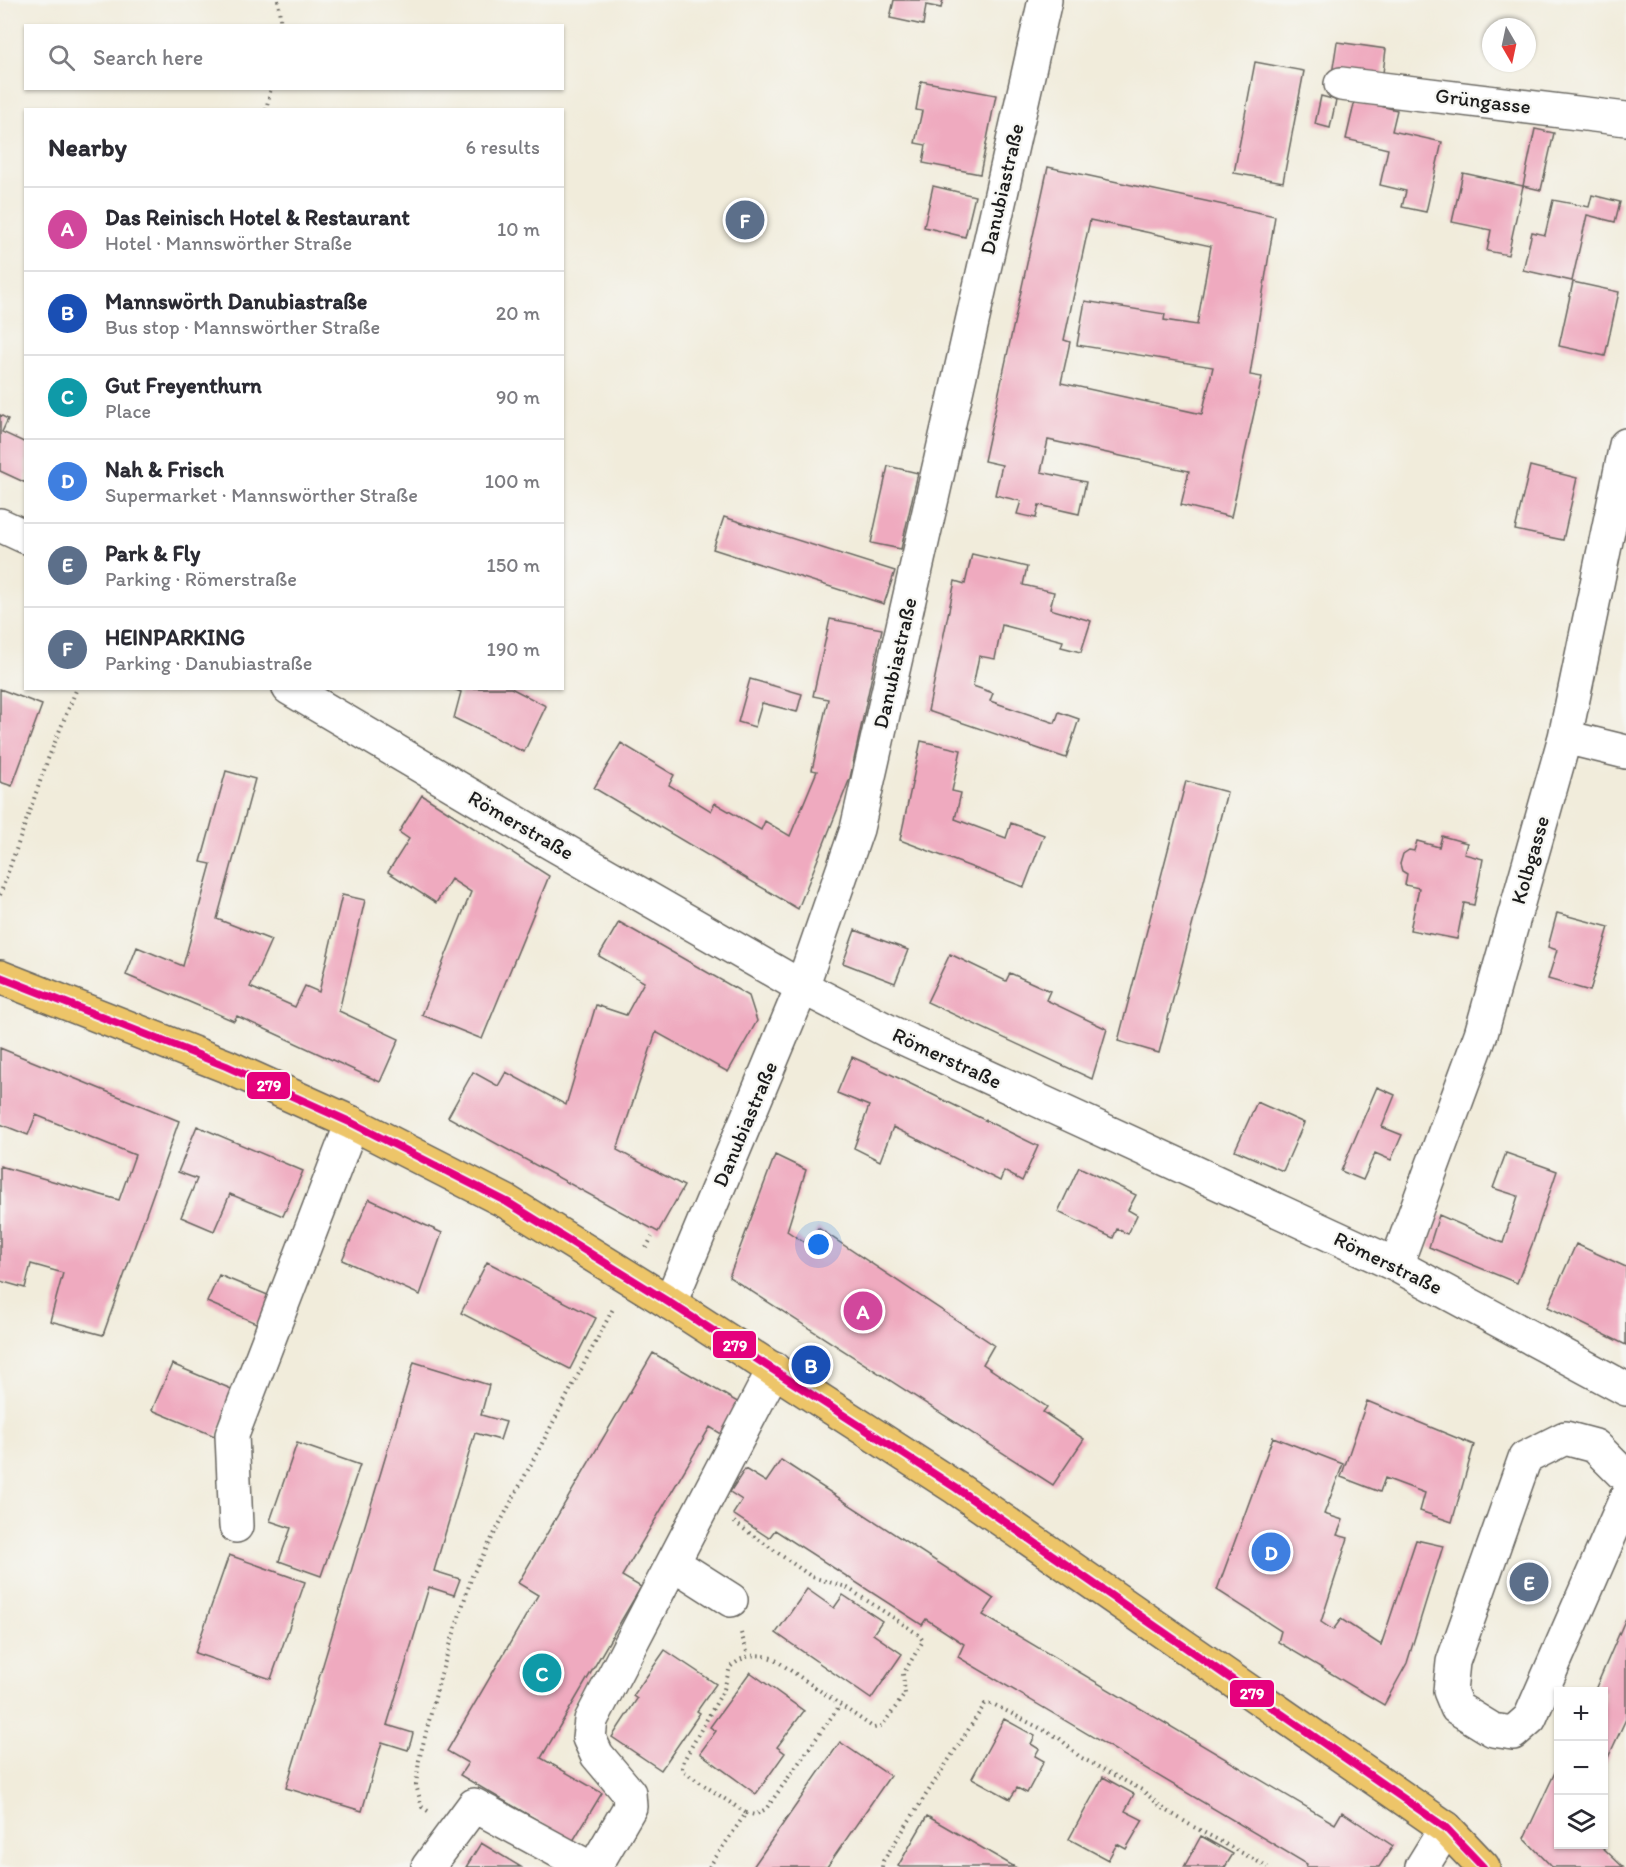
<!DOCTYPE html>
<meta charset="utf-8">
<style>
body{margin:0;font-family:Itim,sans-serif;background:#f7f7f7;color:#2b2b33}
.controls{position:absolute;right:18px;bottom:18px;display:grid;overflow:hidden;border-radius:0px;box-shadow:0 2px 4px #0004}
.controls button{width:54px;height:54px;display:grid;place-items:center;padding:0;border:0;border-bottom:2px solid #e1e1e2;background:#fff;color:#2b2b33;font:30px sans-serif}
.compass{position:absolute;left:1482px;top:18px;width:54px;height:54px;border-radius:50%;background:#fff;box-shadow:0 2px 4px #0004;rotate:171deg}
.you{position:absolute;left:819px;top:1245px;width:21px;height:21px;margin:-15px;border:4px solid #fff;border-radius:50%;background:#1a73e8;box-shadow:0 0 0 9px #1a73e833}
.badge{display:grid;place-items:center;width:39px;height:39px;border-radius:50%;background:#c8321e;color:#fff;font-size:20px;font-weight:700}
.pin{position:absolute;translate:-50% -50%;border:3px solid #fff;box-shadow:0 2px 6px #0006}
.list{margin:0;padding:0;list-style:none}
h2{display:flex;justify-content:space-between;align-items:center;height:78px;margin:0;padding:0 24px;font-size:26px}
h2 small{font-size:20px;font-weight:400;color:#7c7c81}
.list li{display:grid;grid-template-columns:39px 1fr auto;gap:18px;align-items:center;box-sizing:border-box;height:84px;padding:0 24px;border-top:2px solid #e1e1e2}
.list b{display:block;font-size:22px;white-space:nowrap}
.list p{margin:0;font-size:20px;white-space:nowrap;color:#7c7c81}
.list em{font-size:20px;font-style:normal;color:#7c7c81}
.icon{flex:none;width:33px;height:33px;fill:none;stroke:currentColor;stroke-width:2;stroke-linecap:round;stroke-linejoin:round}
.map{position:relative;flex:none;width:1626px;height:1867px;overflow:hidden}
.search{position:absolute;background:#fff;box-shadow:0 2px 4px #0004;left:24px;top:24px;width:540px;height:66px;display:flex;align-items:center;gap:15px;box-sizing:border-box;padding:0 21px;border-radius:0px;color:#7c7c81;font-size:22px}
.panel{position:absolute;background:#fff;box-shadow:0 2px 4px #0004;left:24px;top:108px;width:540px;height:582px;border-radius:0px}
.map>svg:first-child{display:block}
.building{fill:#efaabf;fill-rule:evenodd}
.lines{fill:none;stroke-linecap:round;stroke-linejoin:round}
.minor-casing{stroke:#67655f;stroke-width:36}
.major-casing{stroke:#67655f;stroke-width:36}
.path{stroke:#67655f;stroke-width:4;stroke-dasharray:1.5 4.5;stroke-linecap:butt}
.minor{stroke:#fff;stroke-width:33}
.major{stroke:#edc569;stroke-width:33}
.bus-1-casing{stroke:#f6f6f2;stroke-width:12}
.bus-1{stroke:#e5007d;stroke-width:8}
.labels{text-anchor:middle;stroke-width:4.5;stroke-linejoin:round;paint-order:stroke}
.street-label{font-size:21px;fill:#1c1c1c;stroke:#f6f6f2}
.line-badge{stroke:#f6f6f2;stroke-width:2}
.badge-label{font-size:16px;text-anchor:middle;font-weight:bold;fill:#fff}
</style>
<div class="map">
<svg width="1626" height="1867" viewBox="0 0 1626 1867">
<rect width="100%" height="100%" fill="#f6f6f2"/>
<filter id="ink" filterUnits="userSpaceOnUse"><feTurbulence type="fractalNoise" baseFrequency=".0167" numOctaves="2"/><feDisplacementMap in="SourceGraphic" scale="12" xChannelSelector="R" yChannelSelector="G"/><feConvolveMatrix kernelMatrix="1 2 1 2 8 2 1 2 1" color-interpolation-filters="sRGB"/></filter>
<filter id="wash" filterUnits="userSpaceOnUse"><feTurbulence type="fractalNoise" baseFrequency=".008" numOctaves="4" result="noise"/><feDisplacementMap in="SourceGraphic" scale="24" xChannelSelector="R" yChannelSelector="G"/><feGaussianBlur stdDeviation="1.35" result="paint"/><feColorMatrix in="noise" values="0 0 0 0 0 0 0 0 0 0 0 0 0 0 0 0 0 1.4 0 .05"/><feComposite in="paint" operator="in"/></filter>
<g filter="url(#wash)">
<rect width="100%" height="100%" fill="#f1ecdb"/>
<g id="blocks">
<path class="building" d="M894,0H943L941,8L926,5L923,25L890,18Z
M1337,42L1386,49L1382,81L1332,74Z
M1255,62L1304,71L1283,182L1234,173Z
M921,81L996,95L980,174L923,163L926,145L915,143L922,111L916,110Z
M1321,96L1336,100L1330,128L1315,124Z
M1355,100L1397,110L1392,131L1442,142L1426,212L1402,207L1406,191L1380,185L1388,149L1346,139Z
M1535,129L1554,133L1541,190L1523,186Z
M1048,167L1275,216L1250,375L1262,377L1231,517L1181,505L1189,471L1048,440L1041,472L1086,482L1079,514L1039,505L1036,518L1017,514L1021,501L995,495L1002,465L984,461ZM1090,220L1211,246L1197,325L1164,320L1165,314L1085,301L1077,345L1213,367L1202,414L1061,383L1070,342L1064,340Z
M1463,173L1523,186L1508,255L1487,251L1491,230L1452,222Z
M933,186L975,196L965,237L924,227Z
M1592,195L1620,202L1615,222L1587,215L1572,281L1523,270L1532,232L1545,235L1553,200L1589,207Z
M1573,282L1619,292L1605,356L1559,346Z
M0,415L8,419L2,432L26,443V483L0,471Z
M888,466L918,473L901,549L871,543Z
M1530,466L1577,478L1563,540L1515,530Z
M724,517L895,571L884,604L713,549Z
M972,554L1027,567L1023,585L1054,592L1050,609L1091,621L1081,652L1061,647L1063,641L1002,625L995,659L979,656L973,686L993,693L990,701L1055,723L1059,712L1079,719L1066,758L928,711L955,581L965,584Z
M830,619L882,629L850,778L798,909L594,788L621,743L674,775L669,785L711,811L715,803L761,830L765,821L790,836L817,771L812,770L828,699L813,696Z
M750,679L802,694L797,712L762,703L755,727L738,722Z
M451,688H511L546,706L524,752L454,718L461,692Z
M0,689L42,705L12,786L0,782Z
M921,741L961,750L952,791L961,793L955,819L1006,838L1011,823L1044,835L1024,887L900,840Z
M226,771L255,779L217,919L271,940L250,987L295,1007L305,986L319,992L342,895L365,900L339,1011L399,1039L380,1082L237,1016L234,1021L126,975L137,947L183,966L211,864L201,862Z
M1186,781L1227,792L1159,1053L1118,1041Z
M422,795L549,876L482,1039L422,1015L471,892L451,879L436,903L388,872L409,839L399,832Z
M1442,836L1467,843L1464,854L1483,859L1474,905L1464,903L1457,939L1410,930L1419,888L1405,885L1407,874L1402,871L1400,864L1403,854L1409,850L1414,851L1417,841L1439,847Z
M1557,913L1609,927L1590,991L1548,979L1557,950L1548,947Z
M619,922L749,996L757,1021L728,1072L656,1032L617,1150L684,1186L658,1232L448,1117L473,1072L498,1086L506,1072L566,1105L596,1005L626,1015L644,982L599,956Z
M855,930L908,950L895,983L843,963Z
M950,954L1006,981L1010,973L1050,991L1046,1000L1107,1029L1092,1079L927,1002Z
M0,1048L179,1121L103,1335L50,1321L63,1273L31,1264L25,1288L0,1281V1166L119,1200L135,1155L36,1115L28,1135L0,1124Z
M852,1057L884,1071L1038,1146L1022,1181L1004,1171L1000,1181L893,1127L880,1161L854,1148L869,1106L837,1093Z
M1377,1087L1395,1095L1382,1127L1402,1135L1391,1160L1375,1153L1363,1180L1341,1171Z
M1257,1102L1304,1123L1283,1171L1235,1150Z
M197,1126L303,1171L283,1216L230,1194L214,1231L181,1217L197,1179L178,1172Z
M1506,1153L1557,1171L1533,1242L1517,1283L1429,1247L1439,1215L1503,1243L1518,1196L1493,1188Z
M775,1155L806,1170L787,1231L808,1245L818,1228L994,1345L983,1364L1047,1407L1043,1412L1084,1439L1053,1485L729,1277Z
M1079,1167L1136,1195L1128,1210L1137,1215L1128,1234L1117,1229L1113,1238L1058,1212Z
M369,1199L442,1233L420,1295L342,1260Z
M1576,1244L1626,1267V1345L1548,1307Z
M487,1262L596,1318L570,1369L461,1313Z
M219,1275L275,1298L263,1326L207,1302Z
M653,1353L741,1404L723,1435L710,1427L622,1576L641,1587L541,1758L602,1793L573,1841L460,1775L468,1763L447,1751L538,1595L518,1583Z
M414,1362L489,1385L481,1415L506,1422L500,1440L475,1433L434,1571L460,1579L454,1595L429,1587L387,1725L413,1733L411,1741L408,1750L382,1742L362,1811L286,1788Z
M172,1364L236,1391L217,1437L152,1410Z
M1367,1401L1474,1445L1452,1522L1420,1511L1425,1493L1385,1478L1380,1492L1341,1477Z
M1273,1437L1343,1464L1324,1514L1343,1520L1337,1535L1348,1538L1321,1622L1333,1630L1341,1619L1381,1645L1416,1540L1443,1546L1407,1663L1384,1705L1278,1642L1281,1631L1217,1590Z
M297,1443L360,1465L321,1576L279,1561L291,1528L270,1521Z
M781,1460L994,1599L983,1615L1335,1824L1342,1812L1393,1846L1379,1867H1306L1307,1864L958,1657L964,1644L926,1619L922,1625L775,1530L769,1538L733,1514L742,1500L730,1492L745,1469L766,1482Z
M229,1555L305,1582L271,1679L195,1653Z
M807,1589L834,1608L843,1595L882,1621L873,1634L902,1654L871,1699L776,1633Z
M1626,1618V1719L1604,1766V1692H1594Z
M665,1650L716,1684L697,1711L700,1713L661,1770L612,1737L637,1699L633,1696Z
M750,1672L804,1711L777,1747L785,1753L756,1794L700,1753L716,1731L710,1727Z
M1004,1719L1035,1736L1031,1744L1039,1749L1035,1756L1044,1761L1027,1793L1017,1788L1010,1799L972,1778Z
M840,1742L890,1776L827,1867H753Z
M1558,1766V1845H1600L1623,1867H1552L1524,1838Z
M1103,1777L1134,1794L1125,1811L1143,1820L1126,1849L1117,1844L1108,1860L1069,1839Z
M927,1816L1015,1867H900L898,1866Z
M1201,1836L1233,1854L1225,1867H1184Z
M481,1843L521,1867H466Z"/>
</g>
</g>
<g filter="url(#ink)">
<use href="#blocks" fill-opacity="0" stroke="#67655f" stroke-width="1.5"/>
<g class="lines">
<defs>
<path id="minor" d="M1341,84L1626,119
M0,525L26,537
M289,688L546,840L802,987L888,1031L1396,1265L1626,1389
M1565,737L1626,752
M1396,1265L1481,1034L1565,737L1626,445
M670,1303L802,987L857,829L1045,0
M1626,1477L1595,1446L1565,1438L1525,1458L1453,1662L1450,1691L1457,1708L1493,1730L1513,1733L1530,1718L1626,1498
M236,1526L232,1435L352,1123
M673,1563L731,1600
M428,1867L474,1805L588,1867
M595,1867L630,1807L629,1793L597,1755L589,1738L591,1720L774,1369
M1422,1867L1446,1828"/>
<path id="major" d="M0,977L226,1066L352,1123L507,1202L670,1303L956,1488L1446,1828L1483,1867"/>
</defs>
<use href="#minor" class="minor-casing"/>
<use href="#major" class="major-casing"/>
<path class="path" d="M278,0L281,26
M266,110L271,88
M0,895L48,759L77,688
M646,1248L652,1237
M741,1633L748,1655
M428,1811L422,1807L416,1785L419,1760L441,1674L472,1576L614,1307
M746,1813L755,1815L766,1809L840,1705
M709,1867L746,1813L684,1772L682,1768L684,1760L724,1689L730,1667C745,1655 756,1652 774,1659L874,1728L882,1726L905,1694L903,1674L923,1641L919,1635L900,1622L846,1587L812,1577L734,1522
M882,1867L883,1861L985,1704H993L1059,1738L1080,1757L1142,1790L1161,1807L1192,1826L1268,1867"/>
<use href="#minor" class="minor"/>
<use href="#major" class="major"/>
<defs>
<path id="bus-1" d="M0,977L226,1066L352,1123L507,1202L670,1303L956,1488L1446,1828L1483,1867"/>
</defs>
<use href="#bus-1" class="bus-1-casing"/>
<use href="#bus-1" class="bus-1"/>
</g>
</g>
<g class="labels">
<g class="street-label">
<text transform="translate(1483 101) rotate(7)" y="7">Grüngasse</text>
<text transform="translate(1002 189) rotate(-77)" y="7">Danubiastraße</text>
<text transform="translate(895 663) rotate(-77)" y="7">Danubiastraße</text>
<text transform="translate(521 825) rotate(30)" y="7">Römerstraße</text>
<text transform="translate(1530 860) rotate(-74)" y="7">Kolbgasse</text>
<text transform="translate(947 1058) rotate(25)" y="7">Römerstraße</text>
<text transform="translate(745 1124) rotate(-67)" y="7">Danubiastraße</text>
<text transform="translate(1388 1263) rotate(26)" y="7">Römerstraße</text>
</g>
</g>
<g class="line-badge">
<rect x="246" y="1071" width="45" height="29" rx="6" fill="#e5007d"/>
<rect x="712" y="1330" width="45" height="29" rx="6" fill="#e5007d"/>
<rect x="1229" y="1679" width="46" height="29" rx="6" fill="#e5007d"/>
</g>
<g class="badge-label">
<text x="269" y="1091">279</text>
<text x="735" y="1351">279</text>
<text x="1252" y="1699">279</text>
</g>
</svg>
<div class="controls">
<button>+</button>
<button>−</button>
<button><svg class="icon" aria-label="layers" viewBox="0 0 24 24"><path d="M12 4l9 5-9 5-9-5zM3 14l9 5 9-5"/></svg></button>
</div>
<svg class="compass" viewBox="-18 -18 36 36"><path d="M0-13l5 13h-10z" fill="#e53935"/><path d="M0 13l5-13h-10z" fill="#7c7c81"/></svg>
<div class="you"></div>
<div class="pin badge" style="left:863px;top:1311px;background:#d1479c">A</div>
<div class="pin badge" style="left:811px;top:1365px;background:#1a4fb4">B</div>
<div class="pin badge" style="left:542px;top:1673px;background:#0f9aa8">C</div>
<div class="pin badge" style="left:1271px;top:1552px;background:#3f7fe0">D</div>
<div class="pin badge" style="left:1529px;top:1582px;background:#5c6f8a">E</div>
<div class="pin badge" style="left:745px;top:220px;background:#5c6f8a">F</div>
<div class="search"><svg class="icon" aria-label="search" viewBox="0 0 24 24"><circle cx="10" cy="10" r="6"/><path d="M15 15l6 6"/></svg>Search here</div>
<section class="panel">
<h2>Nearby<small>6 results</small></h2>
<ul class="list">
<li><span class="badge" style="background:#d1479c">A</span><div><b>Das Reinisch Hotel &amp; Restaurant</b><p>Hotel · Mannswörther Straße</p></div><em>10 m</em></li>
<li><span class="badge" style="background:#1a4fb4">B</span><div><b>Mannswörth Danubiastraße</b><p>Bus stop · Mannswörther Straße</p></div><em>20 m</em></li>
<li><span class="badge" style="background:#0f9aa8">C</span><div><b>Gut Freyenthurn</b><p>Place</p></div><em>90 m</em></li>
<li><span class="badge" style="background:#3f7fe0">D</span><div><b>Nah &amp; Frisch</b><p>Supermarket · Mannswörther Straße</p></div><em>100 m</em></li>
<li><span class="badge" style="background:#5c6f8a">E</span><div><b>Park &amp; Fly</b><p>Parking · Römerstraße</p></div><em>150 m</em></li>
<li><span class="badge" style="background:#5c6f8a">F</span><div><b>HEINPARKING</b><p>Parking · Danubiastraße</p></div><em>190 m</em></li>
</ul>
</section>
</div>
